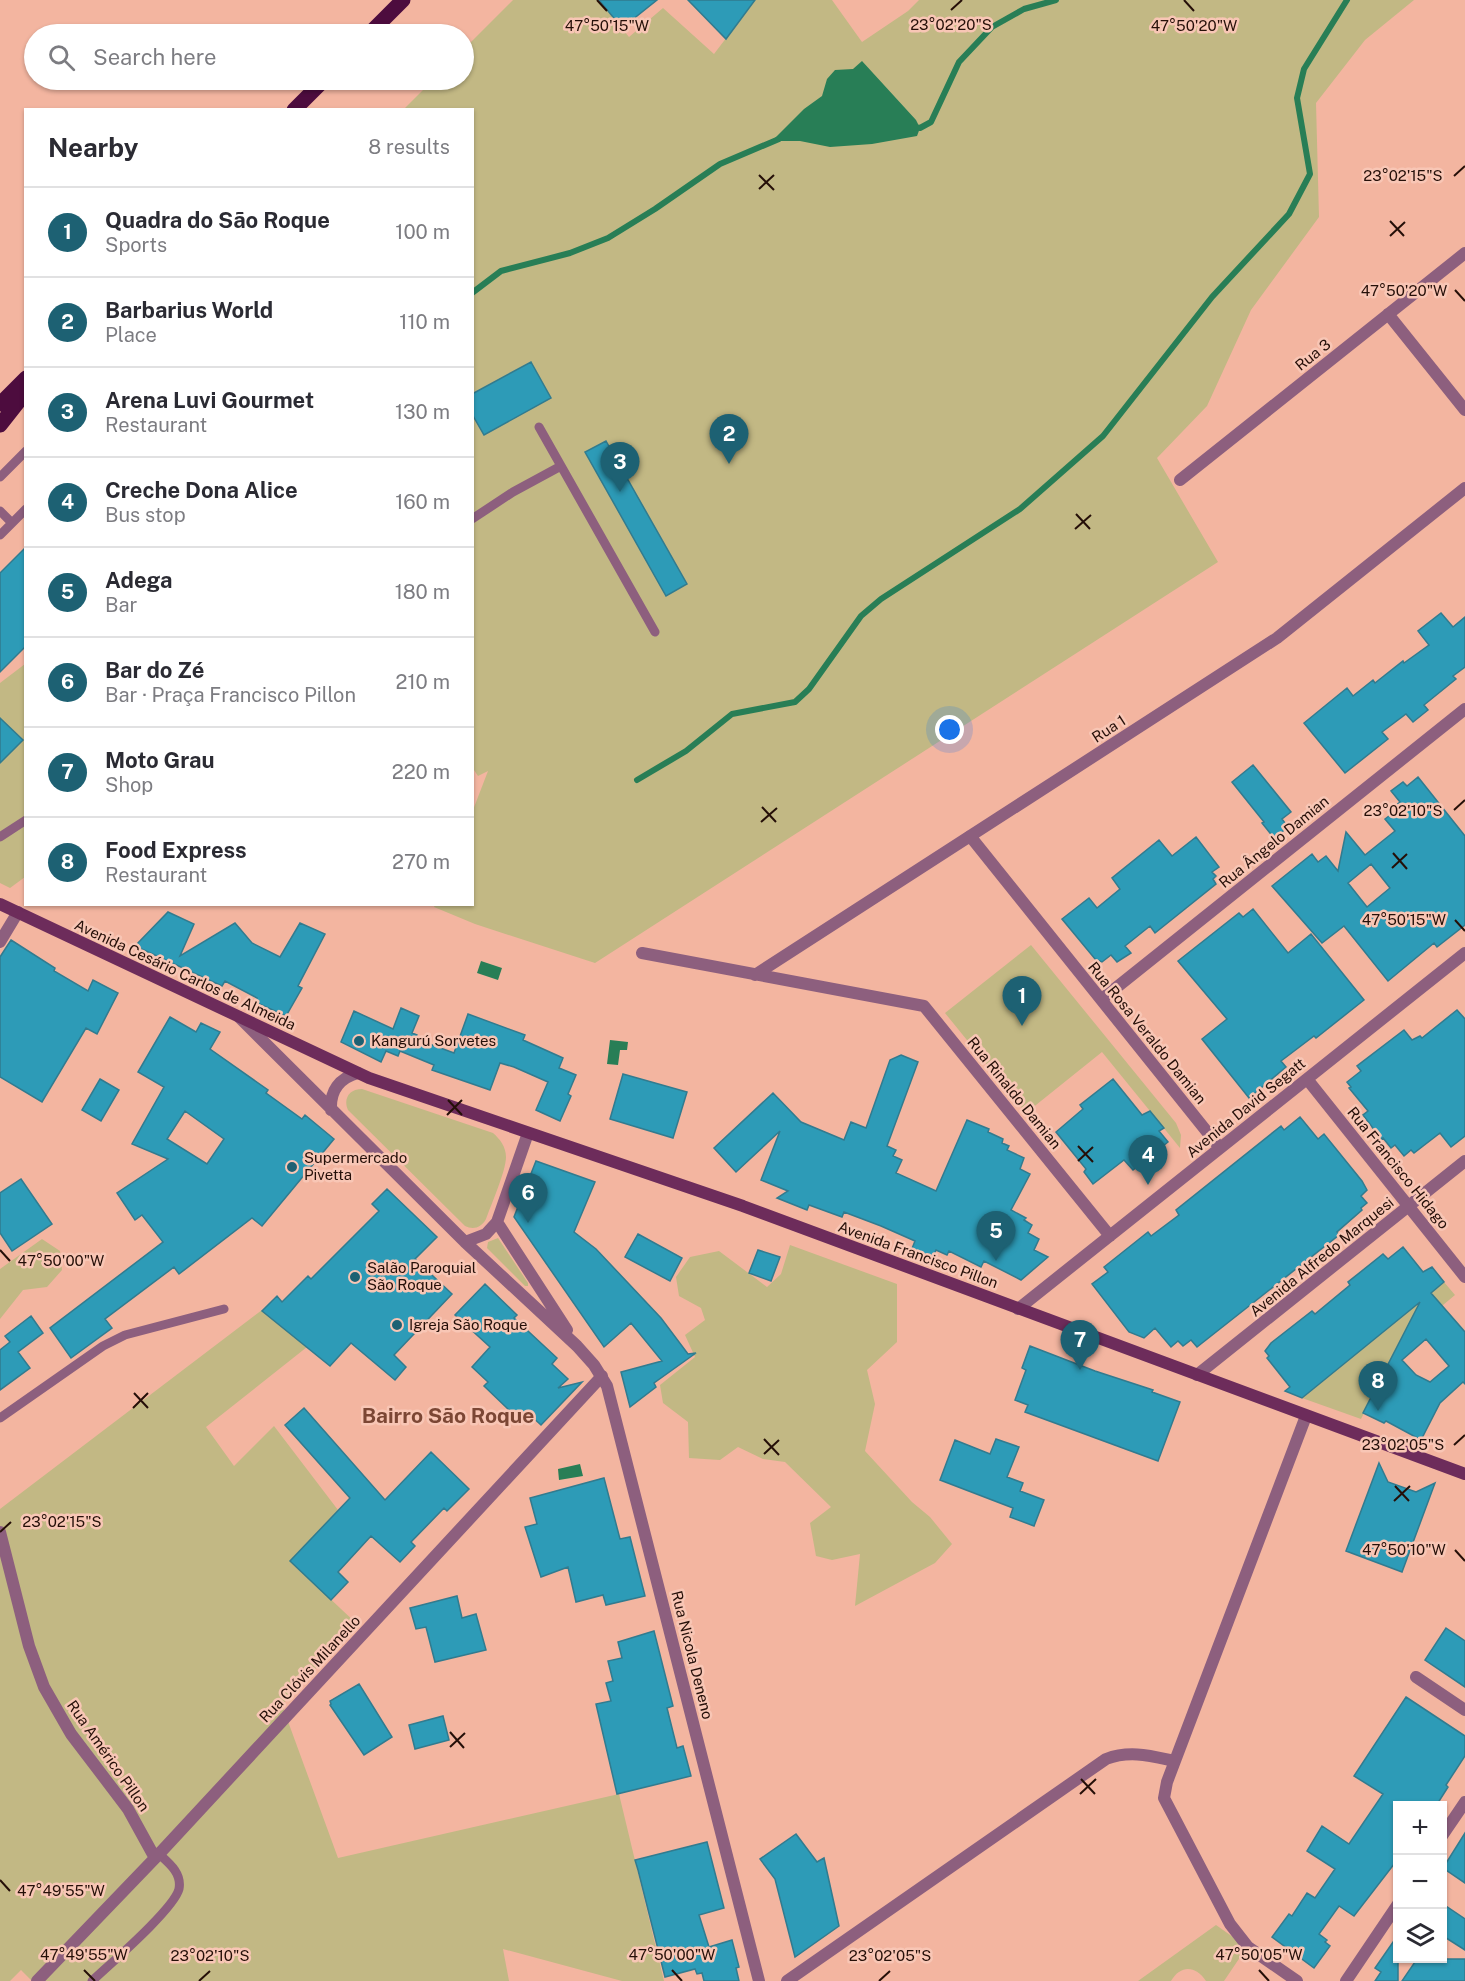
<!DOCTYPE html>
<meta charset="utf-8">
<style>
body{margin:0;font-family:"Public Sans",sans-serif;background:#f7f7f7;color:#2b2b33}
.controls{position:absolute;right:18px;bottom:18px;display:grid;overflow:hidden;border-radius:0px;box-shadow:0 2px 4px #0004}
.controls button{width:54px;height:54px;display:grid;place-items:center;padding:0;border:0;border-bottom:2px solid #e1e1e2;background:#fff;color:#2b2b33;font:30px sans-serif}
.you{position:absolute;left:950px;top:730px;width:21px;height:21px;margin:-15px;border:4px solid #fff;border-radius:50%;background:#1a73e8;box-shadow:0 0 0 9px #1a73e833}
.badge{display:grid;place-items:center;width:39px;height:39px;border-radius:50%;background:#1d6173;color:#fff;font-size:20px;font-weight:700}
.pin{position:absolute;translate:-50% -50px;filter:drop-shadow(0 2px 3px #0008)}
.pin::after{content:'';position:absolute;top:32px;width:21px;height:18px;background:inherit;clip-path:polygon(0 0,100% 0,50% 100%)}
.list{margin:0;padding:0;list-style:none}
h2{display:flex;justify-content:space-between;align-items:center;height:78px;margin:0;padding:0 24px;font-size:26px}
h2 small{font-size:20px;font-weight:400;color:#7c7c81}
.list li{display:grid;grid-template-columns:39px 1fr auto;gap:18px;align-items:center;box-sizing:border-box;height:90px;padding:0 24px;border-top:2px solid #e1e1e2}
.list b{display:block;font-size:22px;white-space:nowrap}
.list p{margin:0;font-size:20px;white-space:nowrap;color:#7c7c81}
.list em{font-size:20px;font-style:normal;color:#7c7c81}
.icon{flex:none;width:33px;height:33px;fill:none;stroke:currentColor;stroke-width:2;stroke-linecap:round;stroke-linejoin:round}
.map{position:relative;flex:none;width:1465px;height:1981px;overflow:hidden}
.search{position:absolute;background:#fff;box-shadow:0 2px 4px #0004;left:24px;top:24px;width:450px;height:66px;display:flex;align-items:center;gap:15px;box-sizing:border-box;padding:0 21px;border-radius:33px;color:#7c7c81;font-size:22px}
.panel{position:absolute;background:#fff;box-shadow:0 2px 4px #0004;left:24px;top:108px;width:450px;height:798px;border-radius:0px}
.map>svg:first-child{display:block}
.green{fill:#c2b884}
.water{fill:#287e56}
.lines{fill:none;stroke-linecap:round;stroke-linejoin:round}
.stream{stroke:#287e56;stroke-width:6}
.building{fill:#2d9bb7;stroke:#317b8f;stroke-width:1.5;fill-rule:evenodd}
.service{stroke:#8d5f7e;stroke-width:9}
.minor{stroke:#8d5f7e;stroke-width:12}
.tertiary{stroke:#8d5f7e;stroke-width:12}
.secondary{stroke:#6d2c5b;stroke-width:12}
.primary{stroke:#4d0c3e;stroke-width:15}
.ticks{fill:none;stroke:#250f08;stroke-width:2}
.poi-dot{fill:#1d6173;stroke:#f8c6b5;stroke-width:2}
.labels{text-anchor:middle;stroke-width:5;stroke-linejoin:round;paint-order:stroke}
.street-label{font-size:15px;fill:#250f08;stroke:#f8c6b5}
.poi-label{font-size:15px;fill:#250f08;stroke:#f8c6b5;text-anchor:start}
.district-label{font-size:21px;font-weight:bold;fill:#7b4634;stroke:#f8c6b5}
.ticks-label{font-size:15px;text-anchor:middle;fill:#250f08;stroke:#f8c6b5;stroke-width:5;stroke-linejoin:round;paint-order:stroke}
</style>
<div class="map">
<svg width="1465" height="1981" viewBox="0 0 1465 1981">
<rect width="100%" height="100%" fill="#f3b5a0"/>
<path class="green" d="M513,0H599L629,37L663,8L714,54L755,0H832L862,42L908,11L919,0H1414L1365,40L1316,103L1319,217L1251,310L1207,406L1157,458L1218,562L595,963L475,924L434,907L435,905L472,904L473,810L488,771L478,776L472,767V110H403L433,80H464V49Z
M25,664V877L10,888L0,883V763L22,740L0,718V683Z
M1031,945L1176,1123L1181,1135L1180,1148L1102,1052L1026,1113L945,1013Z
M362,1089L493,1133C500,1139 506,1147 506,1157C506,1171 491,1205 486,1219C481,1228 473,1230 465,1226L348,1110C343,1099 349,1089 362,1089Z
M498,1238L528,1283V1286H525L487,1248L488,1242Z
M42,1239L60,1251L62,1270L47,1287L23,1290L0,1319V1269Z
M790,1245L897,1284V1342L867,1370L875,1404L865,1451L912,1502L930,1517L952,1544L935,1563L855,1606L860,1554L832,1560L816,1556L810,1523L831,1507L785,1462L763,1459L738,1447L720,1460L689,1458L688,1422L663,1403L660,1385L695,1357L685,1335L705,1320L701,1308L679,1296L676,1277L690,1257L719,1251L767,1287L781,1274Z
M1444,1282L1455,1295L1400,1341L1361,1419L1302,1398Z
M262,1310L307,1347L206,1427L234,1466L274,1426L338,1510L290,1561L357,1624L282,1705L338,1858L619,1794L664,1981H622L503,1949L509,1981H32L21,1970L10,1981H0V1509Z
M1216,1925L1247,1947L1224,1981H1206C1196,1966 1181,1964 1171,1981H1138Z"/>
<path class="water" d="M862,61L916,120L920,128L917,136L872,144L830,147L800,141H772L804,109L822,96L827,79L835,70L853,69Z
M481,961L502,968L498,980L477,973Z
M610,1040L628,1042L627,1050H620L618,1065L607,1064Z
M580,1464L583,1476L559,1480L558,1469Z"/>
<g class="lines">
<path class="stream" d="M913,127L920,128L931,122L959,62L992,27L1024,9L1056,0
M472,293L501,271L570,253L608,238L655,209L720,164L779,139
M637,780L686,751L732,714L795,702L809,689L861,616L881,599L1020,509L1103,436L1212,297L1289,214L1310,174L1297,98L1304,69L1347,0"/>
</g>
<path class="building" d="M599,0H657L622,28Z
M688,0H755L726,39Z
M531,362L551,398L484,435L472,414V394Z
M606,441L687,584L666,596L585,452Z
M26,547V646L0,672V573Z
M1441,613L1453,627L1465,617V667L1453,676L1456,679L1424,705L1428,710L1413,722L1406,714L1382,732L1388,739L1345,773L1304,723L1347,688L1353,696L1373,680L1375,683L1403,661L1404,663L1429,645L1418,631Z
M0,718L23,740L0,763Z
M1253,765L1291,812L1282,819L1288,827L1274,838L1262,823L1264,822L1232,782Z
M1418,777L1465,836V925L1437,947L1434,943L1388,981L1344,926L1322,943L1272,886L1312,854L1318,862L1326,856L1338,871L1346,832L1365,855L1395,831L1385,819L1394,812L1391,809L1400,802L1391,791L1403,782L1407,786ZM1371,864L1390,888L1367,907L1348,883Z
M1196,837L1219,867L1212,872L1216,876L1213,879L1216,884L1155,933L1150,926L1125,946L1131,953L1117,962L1111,955L1102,962L1095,959L1062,919L1089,898L1097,908L1120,889L1112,878L1159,840L1172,856Z
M1253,909L1288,953L1311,934L1364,1000L1316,1038L1314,1036L1281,1061L1286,1067L1249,1098L1202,1039L1227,1019L1178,961L1239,913L1243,917Z
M168,912L194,924L180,956L235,923L252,943L280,957L300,923L325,934L298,986L302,988L286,1016L255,1002L257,998L225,981L222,986L135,946Z
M11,940L55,968L54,971L88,991L93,980L118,993L97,1034L86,1028L42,1102L0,1077V957Z
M401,1008L419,1016L412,1033L417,1035L416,1039L454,1053L468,1014L525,1035L523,1040L563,1058L559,1068L576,1075L568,1094L571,1096L560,1121L536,1110L548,1082L514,1067L500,1063L490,1090L432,1070L434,1065L400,1051L398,1056L386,1051L381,1062L341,1042L354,1011L393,1029Z
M1457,1010L1465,1019V1136L1451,1147L1440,1133L1414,1153L1411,1150L1404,1156L1395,1145L1391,1148L1383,1138L1381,1139L1363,1115L1368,1111L1349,1088L1351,1087L1347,1082L1361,1071L1357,1066L1404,1030L1412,1040L1420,1036L1422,1038Z
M170,1017L196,1032L201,1023L220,1032L210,1049L268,1090L266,1093L302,1119L305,1115L334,1139L262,1226L252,1218L179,1274L174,1267L105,1319L112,1328L71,1358L50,1328L163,1242L142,1215L135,1220L117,1193L168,1159L132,1144L164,1087L138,1072ZM185,1111L224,1139L207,1164L167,1139Z
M901,1055L918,1062L887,1146L896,1150L893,1156L902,1160L896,1173L936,1191L967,1120L989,1129L988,1132L1003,1139L1002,1143L1009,1146L1007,1150L1024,1158L1020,1169L1030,1174L1011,1210L1026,1218L1024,1220L1032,1225L1028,1233L1039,1239L1034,1250L1048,1257L1021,1280L984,1261L981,1267L949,1251L947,1255L936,1250L932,1259L911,1251L915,1241L881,1226L844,1212L842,1217L809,1205L807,1210L777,1198L788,1191L761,1180L780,1131L736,1172L714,1148L773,1093L801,1122L844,1140L851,1122L866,1128L890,1060Z
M623,1074L687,1092L673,1138L610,1119Z
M100,1079L119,1090L101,1121L82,1110Z
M1113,1079L1142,1115L1150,1111L1164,1128L1159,1131L1168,1142L1133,1170L1124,1160L1093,1184L1084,1172L1086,1169L1056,1132L1083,1109L1080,1105Z
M1300,1117L1318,1139L1324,1134L1362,1181L1367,1190L1361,1196L1367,1203L1361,1208L1362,1210L1337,1232L1339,1235L1197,1347L1191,1340L1183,1346L1178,1341L1171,1347L1155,1328L1144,1338L1129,1332L1092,1284L1108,1272L1104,1267L1148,1232L1151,1236L1179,1215L1176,1210L1281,1126L1284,1130Z
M536,1161L595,1182L574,1232L596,1249L661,1318L688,1354L696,1353L654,1383L656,1387L630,1407L621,1372L662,1361L631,1323L604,1347L514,1217Z
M21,1179L52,1224L12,1251L0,1233V1193Z
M387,1189L437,1237L415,1259L452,1294L394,1355L406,1367L395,1380L351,1343L330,1366L262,1311L277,1296L282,1302L308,1276L311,1279L379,1211L372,1204Z
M638,1234L682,1258L670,1281L625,1257Z
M1403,1247L1423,1272L1432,1267L1444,1282L1431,1293L1465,1332V1384L1463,1382L1440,1403L1421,1440L1386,1421L1384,1423L1363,1413L1420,1302L1302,1398L1285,1391L1290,1387L1267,1358L1269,1356L1265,1351L1271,1343L1312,1311L1315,1314L1350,1285L1348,1282L1383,1254L1388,1259ZM1426,1339L1449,1366L1430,1382L1416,1375L1402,1360Z
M758,1250L780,1257L771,1281L749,1273Z
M485,1284L517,1315L514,1318L557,1358L552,1364L568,1379L558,1388L582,1382L541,1425L528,1413L517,1424L506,1413L509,1410L484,1386L488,1382L472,1367L490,1347L455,1315Z
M31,1316L43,1333L18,1352L30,1368L0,1390V1350L10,1342L5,1336Z
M1030,1346L1095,1371L1153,1390L1152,1392L1180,1402L1158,1461L1025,1412L1028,1405L1015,1400L1026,1370L1022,1368Z
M304,1408L385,1500L431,1452L469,1489L447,1511L444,1508L411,1542L415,1546L400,1562L371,1536L338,1572L348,1582L331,1600L290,1561L350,1498L285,1425Z
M996,1439L1019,1447L1007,1477L1023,1483L1020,1491L1044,1500L1034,1526L1010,1517L1013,1508L940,1480L955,1440L990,1454Z
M1379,1463L1388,1482L1416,1492L1435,1483L1402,1572L1346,1551Z
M604,1478L620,1539L630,1537L645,1596L606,1605L603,1595L576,1602L568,1567L541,1577L525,1527L537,1524L530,1498Z
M457,1596L462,1618L476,1614L486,1650L435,1662L426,1627L416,1629L410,1608Z
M1446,1628L1465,1641V1687L1425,1660Z
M654,1631L673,1706L667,1708L677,1748L683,1746L691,1776L617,1794L596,1704L611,1701L606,1683L613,1681L608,1661L622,1658L618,1642Z
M359,1684L392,1737L364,1755L330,1705L331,1704L330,1701Z
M1406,1697L1465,1736V1756L1446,1785L1448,1787L1436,1806H1398V1859L1354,1916L1339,1906L1319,1934L1327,1940L1325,1942L1330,1946L1314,1968L1272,1937L1289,1914L1292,1916L1307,1893L1315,1898L1335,1869L1307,1851L1322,1826L1349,1844L1383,1794L1354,1776Z
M443,1716L449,1740L415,1749L409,1725Z
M1465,1833V1883L1443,1868Z
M796,1834L817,1862L824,1858L839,1926L795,1957L775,1879L760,1859Z
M707,1842L724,1908L699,1915L709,1947L732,1940L739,1967L736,1968L739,1981H704L702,1973L697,1974L695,1969L665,1977L638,1870L635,1860Z
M1443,1904L1465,1919V1950L1443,1936Z
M1398,1935V1981H1375L1381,1972L1375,1968Z
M1417,1959H1465V1981H1402Z"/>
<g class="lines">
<path class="service" d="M539,427L655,632
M0,477L26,451
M0,511L12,523
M472,519L513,492L561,466
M0,535L26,509
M0,837L26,820
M0,1418L103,1346L125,1335L224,1309
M92,1981C110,1964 174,1909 179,1889C182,1873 169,1863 159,1854"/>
<path class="minor" d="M1388,314L1465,410
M1180,480L1465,253
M970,836L1220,1148
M0,942L18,912
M642,953L924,1006L1110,1236
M755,975L1277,638L1465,488
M1102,999L1465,709
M1307,1079L1465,1277
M1018,1309L1465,953
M1197,1375L1465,1161
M0,1532L29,1646L44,1687L71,1734L128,1809L155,1858
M1416,1677L1465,1710
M1442,1836L1465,1802
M37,1981L159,1854L602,1376
M787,1981L1106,1759C1130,1750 1151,1756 1175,1761
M1297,1981L1248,1947L1230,1924L1164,1798L1167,1782L1306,1416
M1346,1981L1398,1904"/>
<path class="tertiary" d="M239,1017L465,1242L577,1346L594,1365L607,1386L759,1981
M331,1110C330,1091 339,1078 358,1073
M497,1222L567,1330
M465,1242L486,1234L497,1222L528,1133"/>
<path class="secondary" d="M0,904L369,1078L743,1206L1465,1474"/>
<path class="primary" d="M369,34L403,0
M294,110L324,80
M0,404L26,378
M0,425L26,392"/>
</g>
<path class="ticks" d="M597,0L607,11M1184,0L1194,11M951,10L962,0M759,175L774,190M1454,176L1465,166M759,189L774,175M1390,221L1404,236M1390,236L1405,222M1455,290L1465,301M1076,514L1090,529M1075,529L1091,515M762,807L776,822M1454,810L1465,800M761,822L777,808M1393,853L1407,869M1392,868L1407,854M1455,920L1465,931M448,1100L462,1115M447,1115L462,1100M1078,1146L1093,1162M1078,1161L1093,1147M0,1250L10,1261M134,1393L148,1408M133,1408L148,1393M764,1439L779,1455M1454,1445L1465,1435M764,1454L779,1440M1395,1486L1409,1501M1394,1501L1410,1486M0,1532L11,1522M1455,1550L1465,1561M450,1732L464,1748M450,1747L465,1733M1081,1779L1095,1794M1080,1794L1096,1779M0,1880L10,1891M84,1970L95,1981M672,1970L682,1981M1259,1970L1269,1981M199,1981L210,1971M879,1981L890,1971"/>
<g class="poi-dot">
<circle cx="359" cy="1041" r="6"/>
<circle cx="292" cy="1167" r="6"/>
<circle cx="355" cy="1277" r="6"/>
<circle cx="397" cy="1325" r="6"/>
</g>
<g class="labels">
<g class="street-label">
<text transform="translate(1313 355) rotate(-39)" y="5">Rua 3</text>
<text transform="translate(1109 729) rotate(-33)" y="5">Rua 1</text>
<text transform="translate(1274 842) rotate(-39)" y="5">Rua Ângelo Damian</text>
<text transform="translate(185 975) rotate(25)" y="5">Avenida Cesário Carlos de Almeida</text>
<text transform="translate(1147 1033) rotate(51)" y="5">Rua Rosa Veraldo Damian</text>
<text transform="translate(1014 1093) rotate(51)" y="5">Rua Rinaldo Damian</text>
<text transform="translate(1246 1108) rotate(-39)" y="5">Avenida David Segatt</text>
<text transform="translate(1398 1168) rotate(51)" y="5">Rua Francisco Hidago</text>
<text transform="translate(918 1255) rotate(20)" y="5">Avenida Francisco Pillon</text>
<text transform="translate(1322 1257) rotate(-39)" y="5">Avenida Alfredo Marquesi</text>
<text transform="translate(692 1655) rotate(76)" y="5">Rua Nicola Deneno</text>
<text transform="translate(310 1669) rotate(-47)" y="5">Rua Clóvis Milanello</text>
<text transform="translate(108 1756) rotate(55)" y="5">Rua Américo Pillon</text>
</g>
<g class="poi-label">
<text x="371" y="1046">Kangurú Sorvetes</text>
<text x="304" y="1163">Supermercado<tspan x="304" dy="17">Pivetta</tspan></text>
<text x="367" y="1273">Salão Paroquial<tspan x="367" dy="17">São Roque</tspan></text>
<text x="409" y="1330">Igreja São Roque</text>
</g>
<g class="district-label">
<text x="448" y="1423">Bairro São Roque</text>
</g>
</g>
<g class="ticks-label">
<text x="951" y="30">23°02'20"S</text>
<text x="607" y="31">47°50'15"W</text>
<text x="1194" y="31">47°50'20"W</text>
<text x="1403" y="181">23°02'15"S</text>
<text x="1404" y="296">47°50'20"W</text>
<text x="1403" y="816">23°02'10"S</text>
<text x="1404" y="925">47°50'15"W</text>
<text x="61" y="1266">47°50'00"W</text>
<text x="1403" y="1450">23°02'05"S</text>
<text x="62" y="1527">23°02'15"S</text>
<text x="1404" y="1555">47°50'10"W</text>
<text x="61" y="1896">47°49'55"W</text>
<text x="84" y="1960">47°49'55"W</text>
<text x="672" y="1960">47°50'00"W</text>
<text x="1259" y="1960">47°50'05"W</text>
<text x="210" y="1961">23°02'10"S</text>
<text x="890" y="1961">23°02'05"S</text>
</g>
</svg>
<div class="controls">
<button>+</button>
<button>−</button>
<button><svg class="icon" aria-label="layers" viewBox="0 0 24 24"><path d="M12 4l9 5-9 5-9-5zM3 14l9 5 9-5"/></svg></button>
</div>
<div class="you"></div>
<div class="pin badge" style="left:1022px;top:1026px">1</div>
<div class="pin badge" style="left:729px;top:464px">2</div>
<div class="pin badge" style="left:620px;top:492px">3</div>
<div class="pin badge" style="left:1148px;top:1185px">4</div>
<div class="pin badge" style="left:996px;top:1261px">5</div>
<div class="pin badge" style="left:528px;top:1223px">6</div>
<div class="pin badge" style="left:1080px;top:1370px">7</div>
<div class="pin badge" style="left:1378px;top:1411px">8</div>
<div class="search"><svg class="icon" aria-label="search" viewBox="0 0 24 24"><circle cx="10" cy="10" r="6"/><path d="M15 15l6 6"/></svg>Search here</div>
<section class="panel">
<h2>Nearby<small>8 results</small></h2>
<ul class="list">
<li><span class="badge">1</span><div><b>Quadra do São Roque</b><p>Sports</p></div><em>100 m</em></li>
<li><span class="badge">2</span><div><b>Barbarius World</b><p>Place</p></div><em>110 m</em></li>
<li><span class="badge">3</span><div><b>Arena Luvi Gourmet</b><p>Restaurant</p></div><em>130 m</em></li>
<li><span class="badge">4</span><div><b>Creche Dona Alice</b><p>Bus stop</p></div><em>160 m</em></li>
<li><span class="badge">5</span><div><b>Adega</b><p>Bar</p></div><em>180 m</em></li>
<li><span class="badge">6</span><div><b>Bar do Zé</b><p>Bar · Praça Francisco Pillon</p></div><em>210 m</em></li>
<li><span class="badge">7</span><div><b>Moto Grau</b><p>Shop</p></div><em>220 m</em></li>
<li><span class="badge">8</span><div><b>Food Express</b><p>Restaurant</p></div><em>270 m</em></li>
</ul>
</section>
</div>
